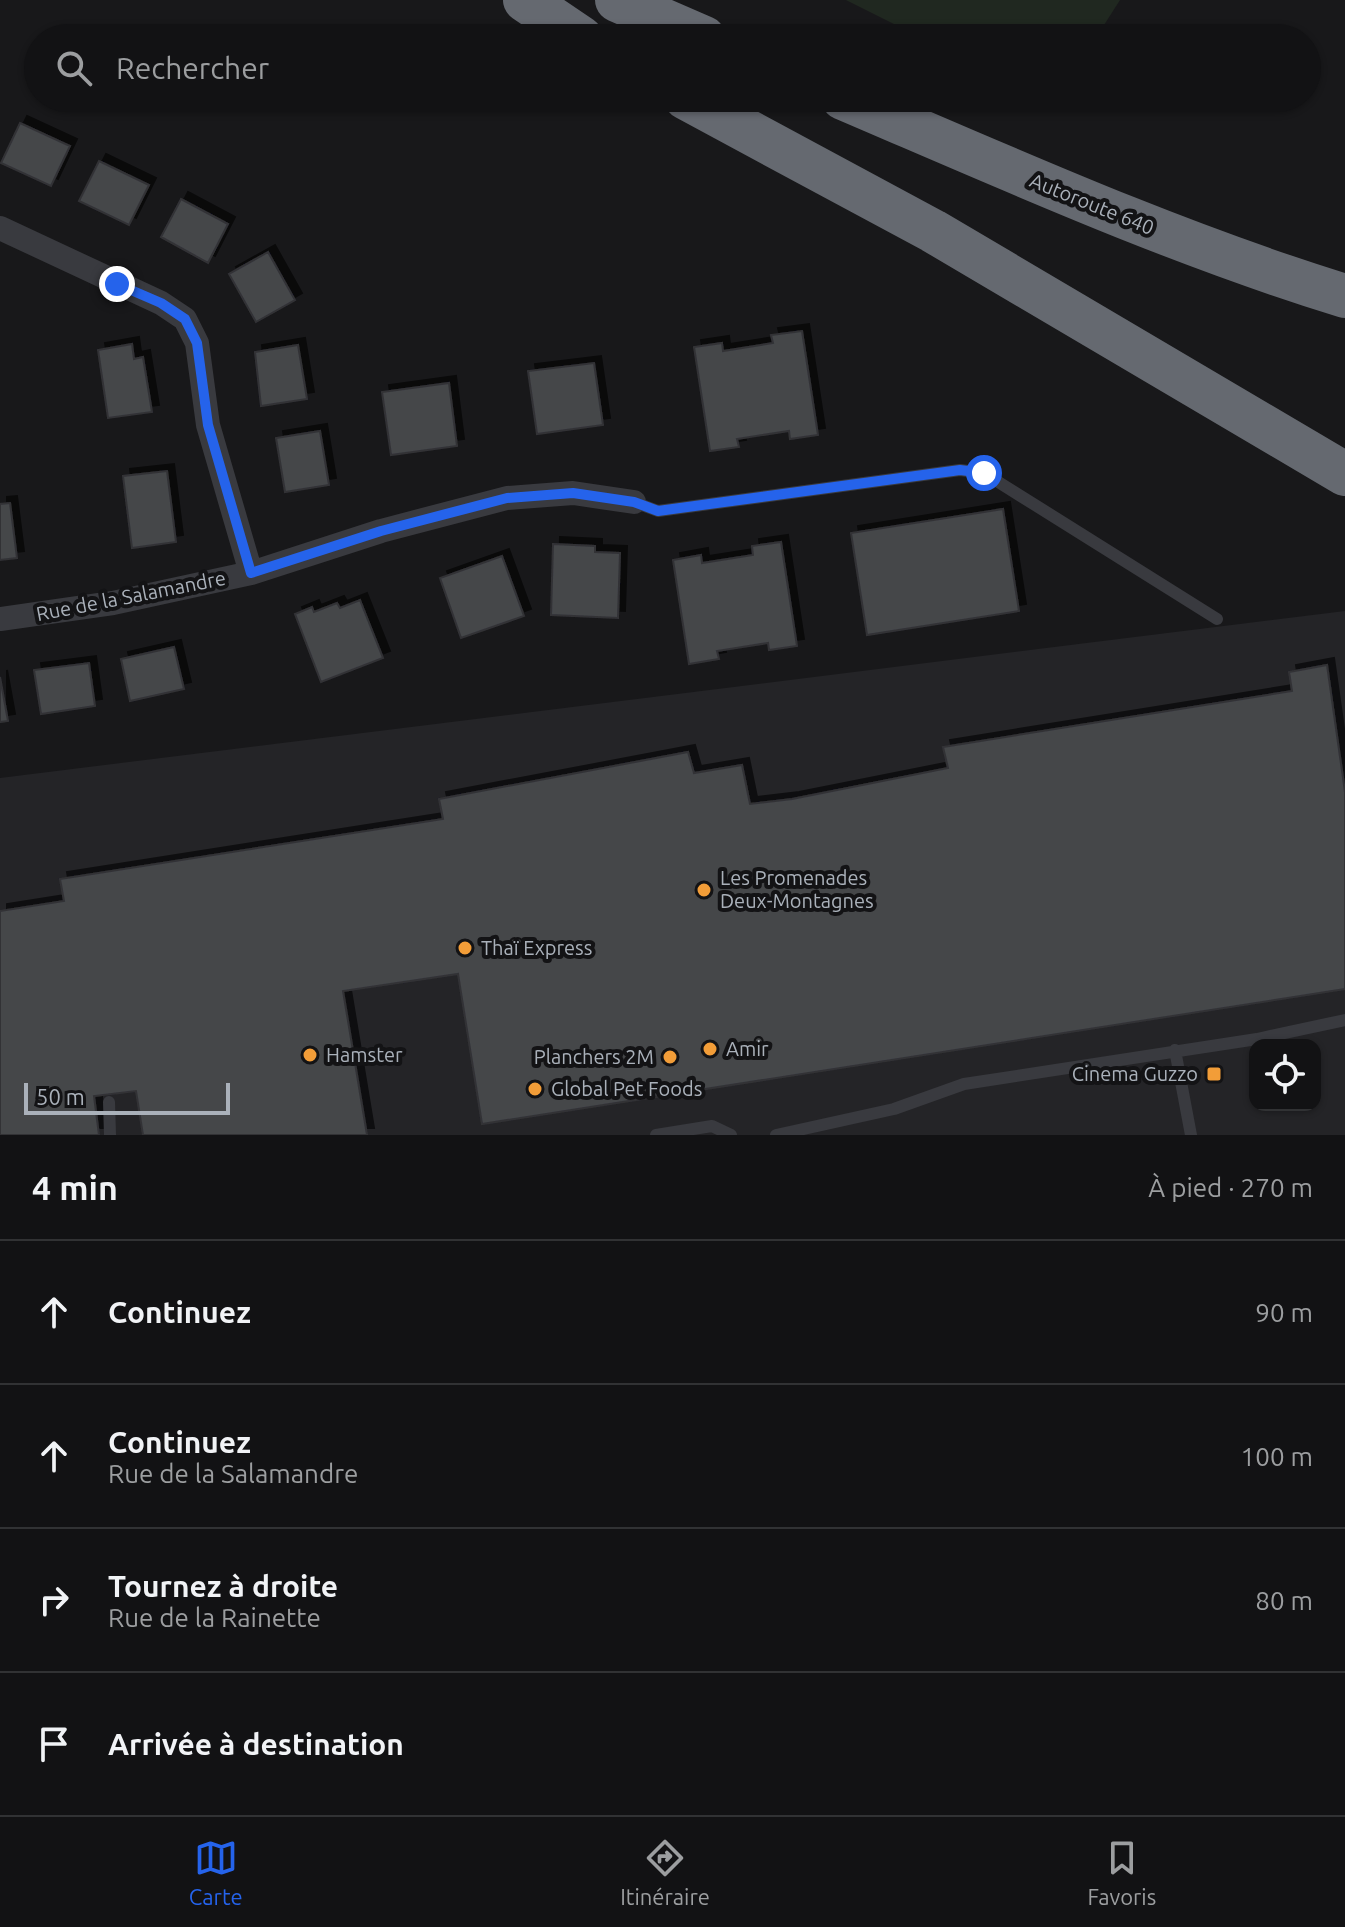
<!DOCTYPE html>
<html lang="fr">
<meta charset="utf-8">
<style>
body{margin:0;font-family:Ubuntu,sans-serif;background:#1f2022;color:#f1f3f6}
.controls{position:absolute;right:24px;bottom:24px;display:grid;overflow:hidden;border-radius:16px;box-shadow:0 2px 6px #0004}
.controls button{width:72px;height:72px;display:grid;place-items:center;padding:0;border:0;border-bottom:2px solid #313234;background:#121214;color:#f1f3f6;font:40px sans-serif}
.scale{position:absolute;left:24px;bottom:20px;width:206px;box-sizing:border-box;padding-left:8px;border:4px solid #aab1ba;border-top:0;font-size:22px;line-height:28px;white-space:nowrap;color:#aab1ba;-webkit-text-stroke:6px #131315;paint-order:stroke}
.stop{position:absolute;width:24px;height:24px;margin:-18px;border:6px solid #2563eb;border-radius:50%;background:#fff}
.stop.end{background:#2563eb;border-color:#fff;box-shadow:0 2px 8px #0008}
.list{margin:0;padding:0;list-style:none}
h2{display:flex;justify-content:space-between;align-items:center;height:104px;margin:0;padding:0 32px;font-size:34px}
h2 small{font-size:26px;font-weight:400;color:#9c9ea0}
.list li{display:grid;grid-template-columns:52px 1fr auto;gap:24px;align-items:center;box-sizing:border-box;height:144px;padding:0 32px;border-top:2px solid #313234}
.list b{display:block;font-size:30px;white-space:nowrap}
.list p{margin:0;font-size:26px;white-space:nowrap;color:#9c9ea0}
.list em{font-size:26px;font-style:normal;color:#9c9ea0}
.icon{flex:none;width:44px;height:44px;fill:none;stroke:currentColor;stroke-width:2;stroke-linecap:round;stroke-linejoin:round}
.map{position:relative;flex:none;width:1345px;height:1135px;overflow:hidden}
.search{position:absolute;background:#121214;box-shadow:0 2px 6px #0004;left:24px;right:24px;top:24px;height:88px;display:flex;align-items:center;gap:20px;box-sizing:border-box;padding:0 28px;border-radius:44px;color:#9c9ea0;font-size:30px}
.sheet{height:680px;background:#121214}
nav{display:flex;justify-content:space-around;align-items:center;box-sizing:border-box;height:112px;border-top:2px solid #313234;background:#121214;font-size:22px;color:#9c9ea0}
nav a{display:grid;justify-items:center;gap:4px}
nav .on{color:#2563eb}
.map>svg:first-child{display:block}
.built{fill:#242427;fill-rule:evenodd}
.green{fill:#202820}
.building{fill:#44464a;stroke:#323236;stroke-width:2;filter:url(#shadow)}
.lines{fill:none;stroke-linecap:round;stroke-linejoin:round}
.service{stroke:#393a3f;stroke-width:12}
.minor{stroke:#393a3f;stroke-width:24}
.motorway{stroke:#656970;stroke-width:44}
.route{stroke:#2563eb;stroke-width:10}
.poi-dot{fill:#f29d38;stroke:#131315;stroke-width:3}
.labels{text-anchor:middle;stroke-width:8;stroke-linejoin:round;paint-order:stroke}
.street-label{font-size:20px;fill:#aab1ba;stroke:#131315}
.poi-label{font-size:20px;fill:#aab1ba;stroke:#131315;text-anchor:start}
</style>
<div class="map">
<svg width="1345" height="1135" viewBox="0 0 1345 1135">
<defs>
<filter id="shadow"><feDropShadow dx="7" dy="-7" stdDeviation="0" flood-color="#0009"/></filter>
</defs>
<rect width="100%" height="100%" fill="#18181a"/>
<path class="built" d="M1345,611V1135H0V778ZM1255,1045H1315V1105H1255Z"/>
<path class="green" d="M846,0H1120L1097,36L1085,38H922Z"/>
<path class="building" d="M20,123L70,146L51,186L1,163Z
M99,161L149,185L129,225L79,201Z
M181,199L228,224L208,263L161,237Z
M268,252L295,300L256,322L229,274Z
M802,331L818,435L790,439L789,431L737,439L739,447L710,451L694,347L722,343L723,351L773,343L771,335Z
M132,344L134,359L143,357L152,412L108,418L98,350Z
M298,345L307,399L261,406L255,352Z
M594,363L603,425L537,434L528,371Z
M449,383L457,446L391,455L382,392Z
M320,431L329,485L285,492L276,438Z
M167,471L176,542L132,548L123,476Z
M10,503L17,558L0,560V504Z
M1003,509L1019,611L867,635L851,533Z
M781,542L797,646L769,650L768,643L717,651L719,659L689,664L673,560L701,555L702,563L753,555L752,546Z
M553,544L595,546V552L620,553L618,618L551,615Z
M502,556L524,616L461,638L440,578Z
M360,600L383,658L321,682L295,614L312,607L314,612L337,603L340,608Z
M174,647L184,689L130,701L121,659Z
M89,663L95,706L41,714L34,670Z
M1327,665L1345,792V989L482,1124L458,974L343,991L367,1135H143L136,1091L94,1096L99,1135H0V911L64,901L60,879L443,819L439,799L688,752L694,773L742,765L750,804L792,799L948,768L943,747L1292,691L1289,672Z
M0,677L8,721L0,722Z"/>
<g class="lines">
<path class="service" d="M634,502L658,511L960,470L984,473L1217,619
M1175,1050L1191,1135
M109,1102L110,1135
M656,1135L712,1126L731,1135
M776,1135L894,1109L964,1084L1257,1039L1345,1020"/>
<path class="minor" d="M0,228L161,303L185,319L197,343L208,425L251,573
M0,619L113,603L251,573L381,531L507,498L573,493L634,502"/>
<path class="motorway" d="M525,0L581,38
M617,0L704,38
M686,98L933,231L1345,474
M843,98C1009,169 1173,243 1345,296"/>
</g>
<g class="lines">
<path class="route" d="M117,284L161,303L185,319L197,343L208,425L251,573L381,531L507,498L573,493L634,502L658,511L960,470L984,473"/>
</g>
<g class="poi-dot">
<circle cx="704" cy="890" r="8"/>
<circle cx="465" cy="948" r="8"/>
<circle cx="710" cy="1049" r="8"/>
<circle cx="310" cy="1055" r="8"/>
<circle cx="670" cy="1057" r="8"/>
<rect x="1206" y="1066" width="16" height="16" rx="4"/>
<circle cx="535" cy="1089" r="8"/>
</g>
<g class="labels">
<g class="street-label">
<text transform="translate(1092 204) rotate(22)" y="7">Autoroute 640</text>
<text transform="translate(131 596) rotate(-11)" y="7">Rue de la Salamandre</text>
</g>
<g class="poi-label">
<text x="720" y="885">Les Promenades<tspan x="720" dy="23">Deux-Montagnes</tspan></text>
<text x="481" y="955">Thaï Express</text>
<text x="726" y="1056">Amir</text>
<text x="326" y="1062">Hamster</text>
<text x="654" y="1064" text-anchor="end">Planchers 2M</text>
<text x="1198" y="1081" text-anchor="end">Cinema Guzzo</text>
<text x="551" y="1096">Global Pet Foods</text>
</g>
</g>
</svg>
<div class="controls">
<button><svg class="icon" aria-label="locate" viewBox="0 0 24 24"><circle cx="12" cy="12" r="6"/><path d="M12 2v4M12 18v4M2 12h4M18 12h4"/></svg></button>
</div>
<div class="scale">50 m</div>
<div class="stop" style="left:984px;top:473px"></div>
<div class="stop end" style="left:117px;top:284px"></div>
<div class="search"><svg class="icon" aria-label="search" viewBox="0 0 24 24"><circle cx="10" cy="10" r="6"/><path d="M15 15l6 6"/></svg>Rechercher</div>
</div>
<section class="sheet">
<h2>4 min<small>À pied · 270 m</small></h2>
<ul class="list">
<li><svg class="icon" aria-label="ahead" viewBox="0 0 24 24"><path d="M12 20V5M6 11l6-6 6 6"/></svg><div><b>Continuez</b></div><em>90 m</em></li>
<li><svg class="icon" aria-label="ahead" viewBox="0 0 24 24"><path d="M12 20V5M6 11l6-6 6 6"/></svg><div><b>Continuez</b><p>Rue de la Salamandre</p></div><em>100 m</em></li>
<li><svg class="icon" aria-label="right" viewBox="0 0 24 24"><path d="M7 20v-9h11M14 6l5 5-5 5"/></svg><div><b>Tournez à droite</b><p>Rue de la Rainette</p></div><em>80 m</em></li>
<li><svg class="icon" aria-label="arrive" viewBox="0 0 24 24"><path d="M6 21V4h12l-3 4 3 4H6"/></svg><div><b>Arrivée à destination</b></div></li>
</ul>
</section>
<nav>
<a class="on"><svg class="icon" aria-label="map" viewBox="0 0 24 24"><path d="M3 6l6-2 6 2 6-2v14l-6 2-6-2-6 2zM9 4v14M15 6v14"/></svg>Carte</a>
<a><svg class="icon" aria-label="directions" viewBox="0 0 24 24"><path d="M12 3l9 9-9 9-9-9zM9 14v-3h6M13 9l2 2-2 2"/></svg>Itinéraire</a>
<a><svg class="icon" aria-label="saved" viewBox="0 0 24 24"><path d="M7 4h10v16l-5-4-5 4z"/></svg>Favoris</a>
</nav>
